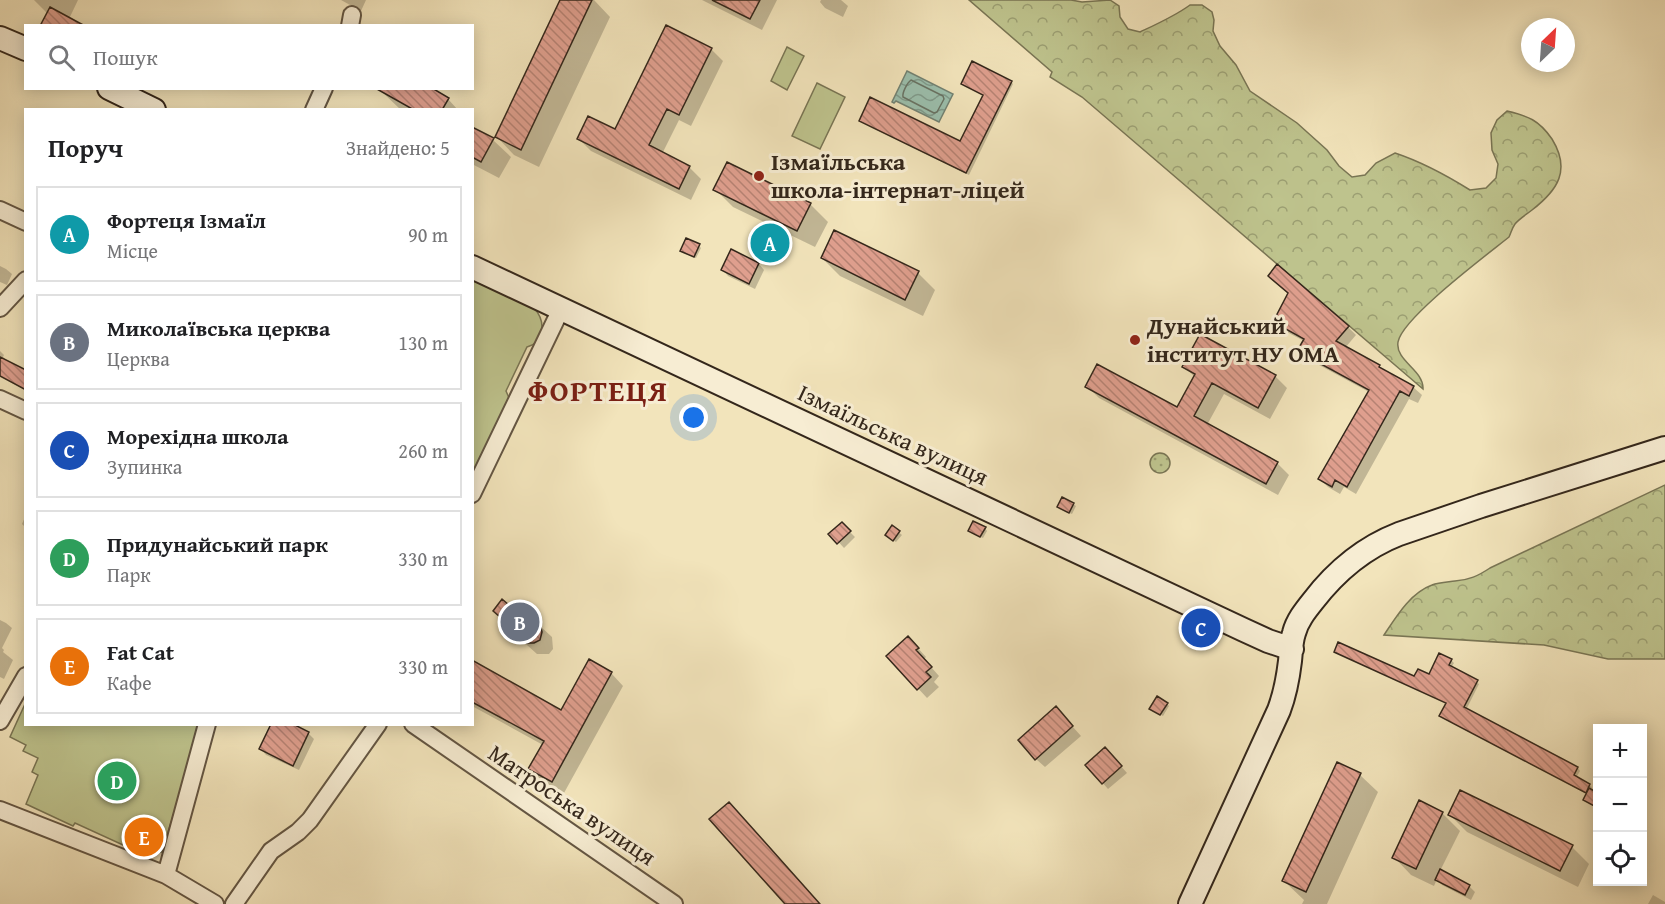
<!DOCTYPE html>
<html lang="uk">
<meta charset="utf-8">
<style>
body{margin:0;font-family:"Gentium Book Plus",serif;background:#f6f6f6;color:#202124}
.controls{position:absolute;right:18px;bottom:18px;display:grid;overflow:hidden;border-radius:0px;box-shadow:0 3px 15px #0003}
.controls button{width:54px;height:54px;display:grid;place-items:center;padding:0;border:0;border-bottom:2px solid #e0e0e0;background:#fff;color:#202124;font:30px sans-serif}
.compass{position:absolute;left:1521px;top:18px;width:54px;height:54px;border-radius:50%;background:#fff;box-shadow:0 3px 15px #0003;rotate:25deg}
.you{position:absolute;left:694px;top:418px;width:21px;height:21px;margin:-15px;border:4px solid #fff;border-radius:50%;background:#1a73e8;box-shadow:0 0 0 9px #1a73e833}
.badge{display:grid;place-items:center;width:39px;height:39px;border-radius:50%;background:#111827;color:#fff;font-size:20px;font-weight:700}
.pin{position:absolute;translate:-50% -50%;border:3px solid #fff;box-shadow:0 2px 6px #0006}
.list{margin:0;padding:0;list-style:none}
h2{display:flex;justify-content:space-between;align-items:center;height:78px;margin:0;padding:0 24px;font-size:26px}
h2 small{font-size:20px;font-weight:400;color:#757577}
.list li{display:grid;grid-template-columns:39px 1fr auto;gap:18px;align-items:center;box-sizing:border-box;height:96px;margin:0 12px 12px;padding:0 12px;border:2px solid #e0e0e0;border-radius:0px}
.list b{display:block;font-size:22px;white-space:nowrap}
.list p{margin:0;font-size:20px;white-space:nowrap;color:#757577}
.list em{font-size:20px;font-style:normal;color:#757577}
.icon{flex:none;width:33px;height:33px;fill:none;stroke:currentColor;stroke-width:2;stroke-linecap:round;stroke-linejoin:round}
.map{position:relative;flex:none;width:1665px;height:904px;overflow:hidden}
.search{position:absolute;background:#fff;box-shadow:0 3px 15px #0003;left:24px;top:24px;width:450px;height:66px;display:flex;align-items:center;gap:15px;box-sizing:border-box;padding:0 21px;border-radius:0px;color:#757577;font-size:22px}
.panel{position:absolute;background:#fff;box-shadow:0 3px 15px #0003;left:24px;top:108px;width:450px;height:618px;border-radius:0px}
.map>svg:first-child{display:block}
.grass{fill:url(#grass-dots);stroke:#797554;stroke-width:1.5}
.forest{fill:url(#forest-crowns);stroke:#797554;stroke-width:1.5}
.green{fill:#bec38d;stroke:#797554;stroke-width:1.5}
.water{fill:url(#water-waves);stroke:#728273;stroke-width:1.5}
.shadow{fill:#0003}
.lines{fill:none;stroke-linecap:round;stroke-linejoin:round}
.shore{stroke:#687364;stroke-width:1.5}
.building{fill:url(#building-back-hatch);stroke:#34271b;stroke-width:1.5}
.street-casing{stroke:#645643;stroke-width:20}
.secondary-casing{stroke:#34271b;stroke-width:26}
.street{stroke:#f7edd3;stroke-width:16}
.secondary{stroke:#f7edd3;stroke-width:22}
.poi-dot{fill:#8f2418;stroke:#f7edd3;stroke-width:2}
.labels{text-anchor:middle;stroke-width:6;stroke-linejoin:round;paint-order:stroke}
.poi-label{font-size:24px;font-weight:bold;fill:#34271b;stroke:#f7edd3;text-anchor:start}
.street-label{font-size:24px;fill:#34271b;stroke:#f7edd3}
.district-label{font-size:30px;font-weight:bold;letter-spacing:1.5px;fill:#7a1f14;stroke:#f7edd3}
</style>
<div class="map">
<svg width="1665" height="904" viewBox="0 0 1665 904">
<defs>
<pattern id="grass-dots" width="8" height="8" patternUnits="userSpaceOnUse" patternTransform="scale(1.5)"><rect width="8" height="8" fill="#bec38d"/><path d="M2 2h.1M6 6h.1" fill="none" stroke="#9b9e72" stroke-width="1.8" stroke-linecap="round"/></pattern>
<pattern id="forest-crowns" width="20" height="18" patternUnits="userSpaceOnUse" patternTransform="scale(1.5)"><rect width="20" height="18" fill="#bec38d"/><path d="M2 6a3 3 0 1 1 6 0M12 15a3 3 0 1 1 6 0" fill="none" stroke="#9b9e72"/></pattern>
<pattern id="water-waves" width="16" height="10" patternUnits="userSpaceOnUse" patternTransform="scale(1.5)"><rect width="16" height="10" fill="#9bbfad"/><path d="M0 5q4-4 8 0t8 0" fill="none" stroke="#7f9b8c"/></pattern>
<pattern id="building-back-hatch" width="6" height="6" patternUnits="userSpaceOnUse" patternTransform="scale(1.5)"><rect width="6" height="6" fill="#df9f8e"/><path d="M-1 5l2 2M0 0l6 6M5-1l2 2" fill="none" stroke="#b68273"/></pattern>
</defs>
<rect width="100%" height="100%" fill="#f2e4bb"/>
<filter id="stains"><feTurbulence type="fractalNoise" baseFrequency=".00333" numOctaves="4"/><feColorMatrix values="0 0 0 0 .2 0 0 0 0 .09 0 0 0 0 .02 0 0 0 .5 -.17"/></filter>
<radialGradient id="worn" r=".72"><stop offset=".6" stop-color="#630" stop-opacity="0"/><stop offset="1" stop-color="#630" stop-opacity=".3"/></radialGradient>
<path class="grass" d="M1150 463a10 10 0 1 1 20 0a10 10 0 1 1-20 0Z"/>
<path class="forest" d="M969,0H1071L1082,2L1110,0L1119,6L1120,17L1128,29L1140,32C1157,24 1175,16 1190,5H1202L1212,12L1214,20L1213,31L1220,46L1236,65L1250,91L1297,123L1327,150L1339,166L1352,177L1365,175L1376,163L1395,153C1422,162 1446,175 1470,190L1486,188L1496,178L1498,164L1492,150L1491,133L1497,120L1507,111C1528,116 1539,120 1552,139C1571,170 1558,190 1532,210C1527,214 1519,219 1515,224C1512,228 1511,233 1509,237C1488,254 1402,318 1398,342C1395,361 1424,370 1423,389L1082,97L1050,77L1052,72Z
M1665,485V659H1608L1544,645L1384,635C1396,617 1410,593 1432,585C1439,582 1448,582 1455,581C1469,580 1478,576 1490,568Z"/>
<path class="green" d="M787,47L804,56L787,90L771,81Z
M817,83L845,97L820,149L792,136Z
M473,278L534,308C546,321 545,342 527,347L506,391L510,400L473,478Z
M25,704L26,724L201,725L162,852L147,856L75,823L73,826L26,804L38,775L32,772L38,758L23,751L26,745L10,737Z"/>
<path class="water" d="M907,71L953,94L939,122L896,101L894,103L892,102Z"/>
<path class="shadow" d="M34,0H78L69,19L46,12Z
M341,0H366L361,11Z
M561,0H594L610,17L539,167L514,155L497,137Z
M702,0H777L762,30Z
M821,0H841L848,6L843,17L825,8L820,2Z
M711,49L723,61L691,126L679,120L662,154L689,167L701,179L691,200L591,151L579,139L615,131Z
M1011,82L1013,84L969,175L863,123L961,143L984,96L962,84Z
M380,90L448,99L458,110H401Z
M472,129L493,140L511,157L499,178L472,164Z
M715,189L810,204L828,222L815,247L733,207Z
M699,246L701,248L696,258L684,253Z
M732,251L759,264L764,270L755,289L728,276L723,270Z
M822,258L918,273L935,290L923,316L840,276Z
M0,266L6,269L12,274L7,285L0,282Z
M1275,322L1348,327L1356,335L1345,348L1413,387L1422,395L1418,403L1409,399L1356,494L1344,487L1340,494L1328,487L1320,479L1369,392L1308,359L1299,351L1304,341L1283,330Z
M0,351L4,355L3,357L5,359L4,361L26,374V390L0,377Z
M1184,367L1275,376L1287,388L1270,419L1224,394L1207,425L1277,463L1289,475L1278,495L1099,398L1087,386L1177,409L1195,377Z
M1073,504L1076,506L1072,514L1061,509Z
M25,517H26V528L22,524Z
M842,524L855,537L844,548L831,534Z
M892,527L902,535L896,542L889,537Z
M985,528L987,531L983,538L972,533Z
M0,620L6,623L12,628L2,648L4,650L3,652L13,660L4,679L0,677Z
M539,625L552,637L553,649L549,654H537L509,629Z
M917,647L926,657L924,659L939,676L934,682L939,687L927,698L888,656Z
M1451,660L1454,663L1451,668L1479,684L1466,710L1578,768L1580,771L1576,778L1592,787L1587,794L1444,718L1448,704L1415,678L1430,676Z
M472,662L562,712L590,662L612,674L623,686L564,793L542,781L530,769L543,745L472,706Z
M1167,704L1169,706L1163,716L1154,711Z
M1064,717L1081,736L1045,767L1036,759Z
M308,733L314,739L299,770L266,755L261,749Z
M1111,755L1127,773L1108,789L1087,765Z
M1338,764L1360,775L1378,792L1327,904H1302L1304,900L1284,881Z
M1442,813L1460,831L1440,871L1469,886L1475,892L1471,900L1442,885L1437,879L1434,886L1411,875L1394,857Z
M1450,815L1572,847L1589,864L1578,887L1467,832Z
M136,824L163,838L156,853L129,839Z
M1653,895L1665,902V904H1648Z"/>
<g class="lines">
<path class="shore" d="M911,80L943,96L944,99L937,112L934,113L903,97C902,93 907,83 911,80Z"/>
</g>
<path class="building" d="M560,0H592L521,150L495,137Z
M712,0H760L750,19Z
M50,7L85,26H40Z
M666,25L712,48L679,115L667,109L649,145L690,166L679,189L577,139L588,116L615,129Z
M972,61L1012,81L966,173L859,121L870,97L960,141L983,95L961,84Z
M375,88H432L449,98L442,110H414Z
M472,127L494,138L481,162L472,157Z
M727,162L811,203L797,231L713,190Z
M834,230L919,271L905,300L821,258Z
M686,238L700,244L694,257L680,251Z
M731,249L759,263L749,284L721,270Z
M1277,264L1349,326L1336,341L1380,365L1379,367L1414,386L1409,396L1400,391L1347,487L1335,480L1332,487L1318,479L1369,390L1297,351L1304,339L1273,322L1288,293L1268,276Z
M1200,334L1276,375L1258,408L1212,383L1194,416L1278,462L1266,484L1085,387L1097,364L1177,407L1195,374L1182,367Z
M0,357L26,370V390L0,376Z
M1062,497L1074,503L1069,513L1057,507Z
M973,521L986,527L980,537L968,531Z
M842,522L851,531L837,544L828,534Z
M892,525L900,531L893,541L885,535Z
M502,599L510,606L512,604L522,612L523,610L540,624L542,632L540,640L534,643H524L507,629L509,628L499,620L501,618L493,611Z
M908,636L919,648L916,650L932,667L926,672L931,677L917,690L886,656Z
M1338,642L1414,676L1418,669L1429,674L1439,653L1452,659L1449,665L1478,680L1464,707L1578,767L1574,775L1590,784L1586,793L1439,716L1446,703L1334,652Z
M589,659L612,672L552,782L528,769L544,741L472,702V660L561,710Z
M1157,696L1168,703L1160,715L1149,709Z
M1056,706L1073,726L1035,760L1018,740Z
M271,724H293L309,732L293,766L259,749Z
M1105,747L1122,766L1102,784L1085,765Z
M1337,762L1361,773L1306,892L1282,881Z
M1589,788L1598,793V808L1583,800Z
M1460,790L1573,845L1560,871L1448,815Z
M1419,800L1443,812L1416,869L1392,858Z
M729,802L820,904H785L709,819Z
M135,822L161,835L153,852L127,839Z
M1440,869L1470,885L1465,895L1435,880Z"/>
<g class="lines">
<defs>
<path id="street" d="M350,26L352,15
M314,110L324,88
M0,210L26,222
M0,308L26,280
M0,399L26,411
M472,494L561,309
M0,721L26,676
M413,724L674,904
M0,810L166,875L215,904
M166,875L207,724
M234,904L271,851L298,832L310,820L378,724"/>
<path id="secondary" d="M0,38L26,49
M109,88L154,110
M472,267L1244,630L1268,641L1292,649
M1190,904L1279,710C1285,694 1288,678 1290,661C1291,652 1291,642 1294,633C1297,621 1305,611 1313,601C1336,571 1363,548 1399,534L1481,506L1665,448"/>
</defs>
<use href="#street" class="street-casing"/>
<use href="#secondary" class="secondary-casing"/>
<use href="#street" class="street"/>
<use href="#secondary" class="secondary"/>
</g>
<g class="poi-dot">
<circle cx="759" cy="176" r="6"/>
<circle cx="1135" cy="340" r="6"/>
</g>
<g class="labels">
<g class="poi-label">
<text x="771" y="170">Ізмаїльська<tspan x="771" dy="28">школа-інтернат-ліцей</tspan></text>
<text x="1147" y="334">Дунайський<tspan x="1147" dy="28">інститут НУ ОМА</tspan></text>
</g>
<g class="street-label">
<text transform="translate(893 435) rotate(25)" y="8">Ізмаїльська вулиця</text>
<text transform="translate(572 805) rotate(34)" y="8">Матроська вулиця</text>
</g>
<g class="district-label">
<text x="598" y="401">ФОРТЕЦЯ</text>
</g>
</g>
<rect width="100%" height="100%" filter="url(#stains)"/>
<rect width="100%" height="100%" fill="url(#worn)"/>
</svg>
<div class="controls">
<button>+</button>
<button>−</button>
<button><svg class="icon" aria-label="locate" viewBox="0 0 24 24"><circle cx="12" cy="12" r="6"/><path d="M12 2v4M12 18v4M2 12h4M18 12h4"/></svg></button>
</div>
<svg class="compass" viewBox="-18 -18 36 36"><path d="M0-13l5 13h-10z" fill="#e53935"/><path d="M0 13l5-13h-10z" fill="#757577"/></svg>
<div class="you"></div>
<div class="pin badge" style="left:770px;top:243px;background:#0f9aa8">A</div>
<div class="pin badge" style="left:520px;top:622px;background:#6b7280">B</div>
<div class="pin badge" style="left:1201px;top:628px;background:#1a4fb4">C</div>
<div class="pin badge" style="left:117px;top:781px;background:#2e9e5b">D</div>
<div class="pin badge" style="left:144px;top:837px;background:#e8710a">E</div>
<div class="search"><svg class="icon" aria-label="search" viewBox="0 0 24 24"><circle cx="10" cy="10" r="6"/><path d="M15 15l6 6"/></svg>Пошук</div>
<section class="panel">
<h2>Поруч<small>Знайдено: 5</small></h2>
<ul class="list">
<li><span class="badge" style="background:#0f9aa8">A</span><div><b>Фортеця Ізмаїл</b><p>Місце</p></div><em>90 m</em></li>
<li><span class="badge" style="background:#6b7280">B</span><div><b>Миколаївська церква</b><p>Церква</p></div><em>130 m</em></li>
<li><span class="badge" style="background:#1a4fb4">C</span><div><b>Морехідна школа</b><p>Зупинка</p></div><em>260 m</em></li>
<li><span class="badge" style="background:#2e9e5b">D</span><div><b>Придунайський парк</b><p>Парк</p></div><em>330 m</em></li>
<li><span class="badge" style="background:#e8710a">E</span><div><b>Fat Cat</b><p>Кафе</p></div><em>330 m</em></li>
</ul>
</section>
</div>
